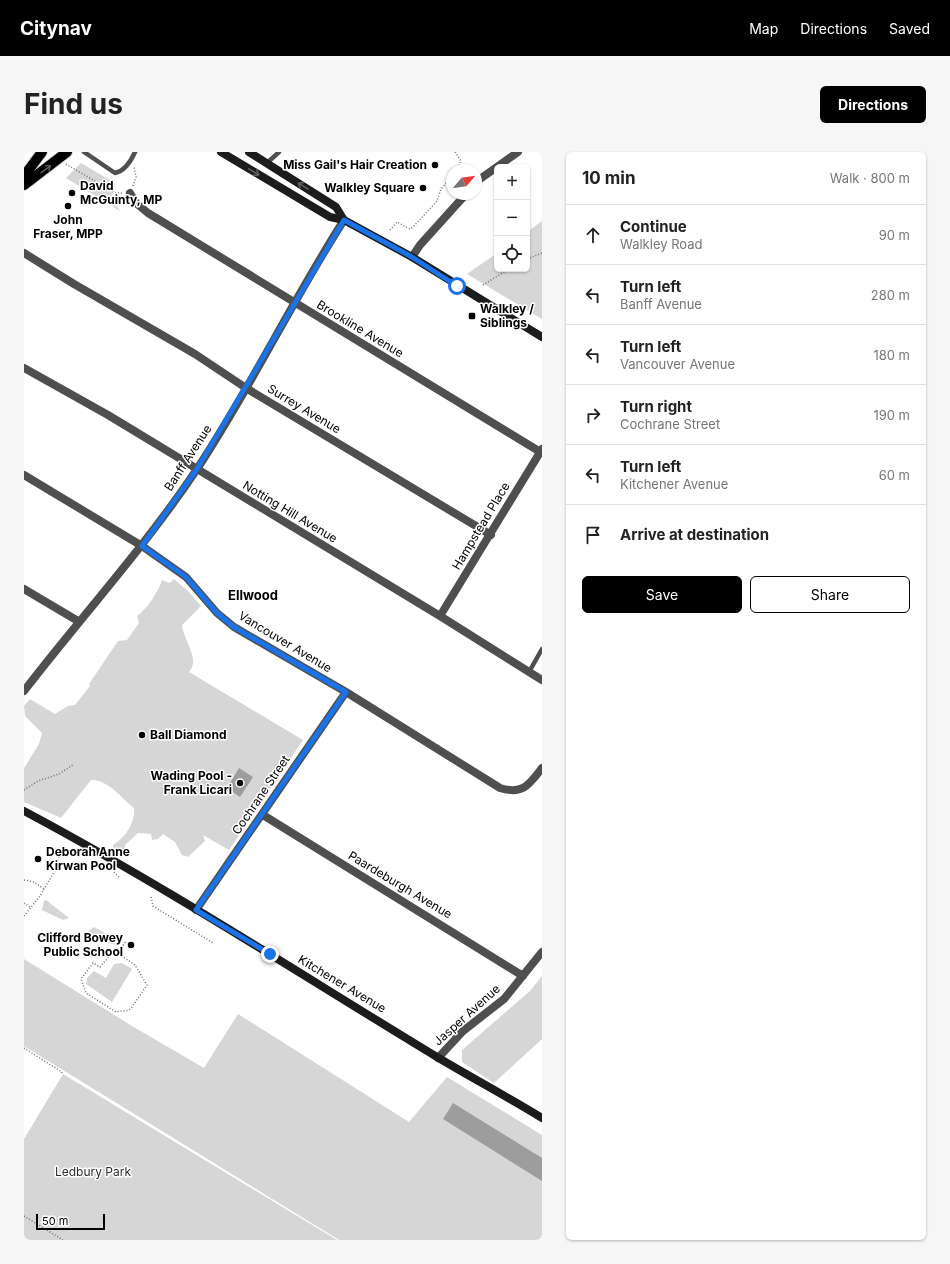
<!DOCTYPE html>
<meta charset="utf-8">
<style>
body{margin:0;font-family:Inter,sans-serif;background:#f6f6f6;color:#222}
.controls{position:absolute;right:12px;top:12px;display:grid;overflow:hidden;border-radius:6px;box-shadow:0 1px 3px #0004}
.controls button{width:36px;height:36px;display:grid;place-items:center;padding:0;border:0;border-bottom:1px solid #e0e0e0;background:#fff;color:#222;font:20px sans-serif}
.compass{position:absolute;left:422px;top:12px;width:36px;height:36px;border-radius:50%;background:#fff;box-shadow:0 1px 3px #0004;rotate:61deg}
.scale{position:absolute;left:12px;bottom:10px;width:69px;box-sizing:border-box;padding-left:4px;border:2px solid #000;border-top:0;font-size:11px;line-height:14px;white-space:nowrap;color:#000;-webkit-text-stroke:3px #fff;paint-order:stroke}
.stop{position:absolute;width:12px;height:12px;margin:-9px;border:3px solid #1a73e8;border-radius:50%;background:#fff}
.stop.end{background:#1a73e8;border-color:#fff;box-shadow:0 1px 4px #0008}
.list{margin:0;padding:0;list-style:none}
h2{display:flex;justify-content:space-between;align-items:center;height:52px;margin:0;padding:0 16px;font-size:17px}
h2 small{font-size:13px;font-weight:400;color:#767676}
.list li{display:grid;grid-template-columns:26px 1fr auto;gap:12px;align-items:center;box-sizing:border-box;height:60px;padding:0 16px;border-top:1px solid #e0e0e0}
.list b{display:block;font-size:15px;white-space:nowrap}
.list p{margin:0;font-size:13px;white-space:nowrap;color:#767676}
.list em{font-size:13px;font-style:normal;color:#767676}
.actions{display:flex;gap:8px;padding:12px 16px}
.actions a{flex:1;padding:9px 0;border:1px solid #000;border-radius:6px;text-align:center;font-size:14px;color:#000}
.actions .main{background:#000;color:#fff}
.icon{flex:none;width:22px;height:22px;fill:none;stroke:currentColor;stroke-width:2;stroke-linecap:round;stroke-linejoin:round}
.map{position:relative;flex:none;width:518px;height:1088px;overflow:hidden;border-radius:6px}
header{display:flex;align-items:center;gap:24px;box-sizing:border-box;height:56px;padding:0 20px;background:#000;color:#fff}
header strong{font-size:19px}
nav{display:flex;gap:22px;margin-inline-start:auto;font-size:14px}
.intro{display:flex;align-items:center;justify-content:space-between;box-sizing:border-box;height:96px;padding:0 24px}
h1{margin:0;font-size:28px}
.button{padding:10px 18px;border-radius:6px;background:#000;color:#fff;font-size:14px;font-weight:700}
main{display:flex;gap:24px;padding:0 24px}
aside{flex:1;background:#fff;border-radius:6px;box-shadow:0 1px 3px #0004}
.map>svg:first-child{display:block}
.green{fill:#d6d6d6}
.water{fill:#9d9d9d}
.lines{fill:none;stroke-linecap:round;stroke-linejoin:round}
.primary-casing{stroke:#dbdbdb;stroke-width:12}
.path{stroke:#717171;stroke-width:1.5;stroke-dasharray:1 2;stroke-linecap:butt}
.lane{stroke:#4f4f4f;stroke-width:4.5}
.street{stroke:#4f4f4f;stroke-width:8}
.secondary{stroke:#1c1c1c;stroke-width:8}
.primary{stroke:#000;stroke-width:10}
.oneway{stroke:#595959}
.oneway2{stroke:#606060}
.route{stroke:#1a73e8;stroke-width:5}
.poi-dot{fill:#000;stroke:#fff;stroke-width:1.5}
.labels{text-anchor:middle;stroke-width:3;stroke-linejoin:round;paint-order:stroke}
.poi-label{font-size:12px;font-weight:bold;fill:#000;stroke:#fff;text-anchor:end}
.street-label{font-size:12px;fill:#000;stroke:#fff}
.park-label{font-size:12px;fill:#2d2d2d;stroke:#fff}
.neighbourhood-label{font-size:13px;font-weight:bold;fill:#000;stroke:#fff}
</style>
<header>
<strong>Citynav</strong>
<nav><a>Map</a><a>Directions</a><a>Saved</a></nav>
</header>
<div class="intro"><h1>Find us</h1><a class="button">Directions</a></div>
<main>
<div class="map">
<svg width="518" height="1088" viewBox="0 0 518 1088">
<rect width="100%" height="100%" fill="#fff"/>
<path class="green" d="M57,11L91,31L87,46L96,59L42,26Z
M518,69V167L443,122L473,101V117H503V80Z
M150,427L165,440L177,454L158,473C159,488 177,507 165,520L279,588L205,698L179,683L181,689L164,705L158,703L151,690L139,682L134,687L128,688L127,682L114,681L101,693L102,701L99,703L89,695V693C102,685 111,671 110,656C98,647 84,627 67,628L37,666L0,650V616L15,592L18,581L1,564L0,554L6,547L31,562L44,554L51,553L66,534L65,532L94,489L103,488L115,471L113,464C123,457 134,440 138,428L146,431Z
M22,748L45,766L39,768L18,758L20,749Z
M70,775L92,787L95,793L68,789L63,780Z
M0,807L108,874L180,916L214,862L385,970L423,925L518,983V1088H315L0,894Z
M98,811L108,817L88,850L62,832L63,826L70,819L82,826L90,812Z
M518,824V887L470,931L438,910V898L506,839Z
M39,922L313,1088H0V987Z"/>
<path class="water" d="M215,616L229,625L216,645L203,636Z
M429,951L518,1006V1029L419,967Z"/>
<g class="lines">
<defs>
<path id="primary" d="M0,24L18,0
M0,33L43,0"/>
</defs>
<use href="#primary" class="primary-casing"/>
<path class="path" d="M431,0L437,9L432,18
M42,12L91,41H98
M109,34L112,25L110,14
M366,78L373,70L386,77L389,75L413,49L417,37L428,25
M503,107L518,101
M459,133L485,117
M0,638L14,629L35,622L50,612
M34,712C34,705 36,700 43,697
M90,720L95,725L94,727
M0,728L10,730L20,737
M127,745L129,754L189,791
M0,751L6,755
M0,764L16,744L32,717
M90,799L111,813L123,833L108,855L105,858L92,860L62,841L57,827L69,811L76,815Z
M94,801L102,789
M0,896L38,920L37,923
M0,1064L39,1088"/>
<path class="lane" d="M60,0L91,21C100,19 107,9 111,0
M243,11L255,0
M505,520L518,497"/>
<path class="street" d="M456,27L494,0
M106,41L112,51L124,61L518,301
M0,101L50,132L171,202L222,236L467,383
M388,105L396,93L442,42
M0,216L84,263L416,464L518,528
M0,323L118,394L162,425L193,461L210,475L322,540L476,636C499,643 505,633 518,616
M0,437L54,469
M416,464L518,297
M0,539C57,465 121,395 173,317C226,237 268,149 320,68
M239,663L499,824
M172,758L322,540
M414,906L439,879L480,847L518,800"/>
<path class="secondary" d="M197,0L306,65L320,68L388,105L518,185
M225,0L312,55L320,68
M0,659C141,734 276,822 413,905C448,926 484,945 518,966"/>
<use href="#primary" class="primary"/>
</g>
<defs><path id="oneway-shaft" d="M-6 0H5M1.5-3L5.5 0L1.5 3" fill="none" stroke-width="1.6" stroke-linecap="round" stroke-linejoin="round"/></defs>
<use class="oneway" href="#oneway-shaft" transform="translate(22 17) rotate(-36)"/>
<g class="oneway2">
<use href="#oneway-shaft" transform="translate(230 20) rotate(31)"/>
<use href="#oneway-shaft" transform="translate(279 34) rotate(-148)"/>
</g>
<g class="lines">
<path class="route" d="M246,802L172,758L322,540L210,475L193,461L162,425L118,394L173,317L320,68L388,105L433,134"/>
</g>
<g class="poi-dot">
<circle cx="411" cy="13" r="4"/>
<circle cx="399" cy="36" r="4"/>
<circle cx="48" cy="41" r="4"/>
<circle cx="44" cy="54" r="4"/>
<rect x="444" y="160" width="8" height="8" rx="2"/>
<circle cx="118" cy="583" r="4"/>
<circle cx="216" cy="631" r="4"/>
<circle cx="14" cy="707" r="4"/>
<circle cx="107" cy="793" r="4"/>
</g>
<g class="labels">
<g class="poi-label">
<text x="403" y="17">Miss Gail's Hair Creation</text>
<text x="56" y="38" text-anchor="start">David<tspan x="56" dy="14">McGuinty, MP</tspan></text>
<text x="391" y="40">Walkley Square</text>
<text x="44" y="72" text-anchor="middle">John<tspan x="44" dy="14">Fraser, MPP</tspan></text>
<text x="456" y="161" text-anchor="start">Walkley /<tspan x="456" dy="14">Siblings</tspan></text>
<text x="126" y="587" text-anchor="start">Ball Diamond</text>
<text x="208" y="628">Wading Pool -<tspan x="208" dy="14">Frank Licari</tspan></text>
<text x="22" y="704" text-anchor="start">Deborah Anne<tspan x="22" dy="14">Kirwan Pool</tspan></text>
<text x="99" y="790">Clifford Bowey<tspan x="99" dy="14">Public School</tspan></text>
</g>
<g class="street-label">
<text transform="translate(336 177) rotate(31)" y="4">Brookline Avenue</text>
<text transform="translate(280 257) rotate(31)" y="4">Surrey Avenue</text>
<text transform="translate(164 306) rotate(-57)" y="4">Banff Avenue</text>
<text transform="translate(266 360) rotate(31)" y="4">Notting Hill Avenue</text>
<text transform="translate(457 374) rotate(-59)" y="4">Hampstead Place</text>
<text transform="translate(261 490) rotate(31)" y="4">Vancouver Avenue</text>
<text transform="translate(237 643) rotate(-56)" y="4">Cochrane Street</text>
<text transform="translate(376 733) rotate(31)" y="4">Paardeburgh Avenue</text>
<text transform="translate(318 832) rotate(31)" y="4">Kitchener Avenue</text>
<text transform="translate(443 863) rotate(-42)" y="4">Jasper Avenue</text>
</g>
<g class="park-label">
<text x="69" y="1024">Ledbury Park</text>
</g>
<g class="neighbourhood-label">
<text x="229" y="448">Ellwood</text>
</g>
</g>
</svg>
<div class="controls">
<button>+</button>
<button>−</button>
<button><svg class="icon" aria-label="locate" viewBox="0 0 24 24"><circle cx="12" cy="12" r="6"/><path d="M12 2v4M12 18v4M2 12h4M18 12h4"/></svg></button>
</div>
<svg class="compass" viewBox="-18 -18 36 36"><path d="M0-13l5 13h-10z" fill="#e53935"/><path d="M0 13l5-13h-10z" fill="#767676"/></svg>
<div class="scale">50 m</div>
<div class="stop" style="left:433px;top:134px"></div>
<div class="stop end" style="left:246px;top:802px"></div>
</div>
<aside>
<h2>10 min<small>Walk · 800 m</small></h2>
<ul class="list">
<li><svg class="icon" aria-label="ahead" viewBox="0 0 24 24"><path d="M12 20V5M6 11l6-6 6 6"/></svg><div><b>Continue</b><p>Walkley Road</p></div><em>90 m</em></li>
<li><svg class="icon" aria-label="left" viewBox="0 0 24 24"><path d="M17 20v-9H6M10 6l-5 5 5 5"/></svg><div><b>Turn left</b><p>Banff Avenue</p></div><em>280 m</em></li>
<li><svg class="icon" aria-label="left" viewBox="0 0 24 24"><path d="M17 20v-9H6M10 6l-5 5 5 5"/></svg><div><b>Turn left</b><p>Vancouver Avenue</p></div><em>180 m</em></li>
<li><svg class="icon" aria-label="right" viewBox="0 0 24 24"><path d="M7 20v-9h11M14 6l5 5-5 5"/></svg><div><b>Turn right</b><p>Cochrane Street</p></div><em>190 m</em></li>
<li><svg class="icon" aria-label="left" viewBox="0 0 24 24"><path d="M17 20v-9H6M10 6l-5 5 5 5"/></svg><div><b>Turn left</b><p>Kitchener Avenue</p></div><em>60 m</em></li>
<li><svg class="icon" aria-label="arrive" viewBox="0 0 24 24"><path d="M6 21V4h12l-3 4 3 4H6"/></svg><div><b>Arrive at destination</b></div></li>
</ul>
<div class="actions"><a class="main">Save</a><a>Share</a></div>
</aside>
</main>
